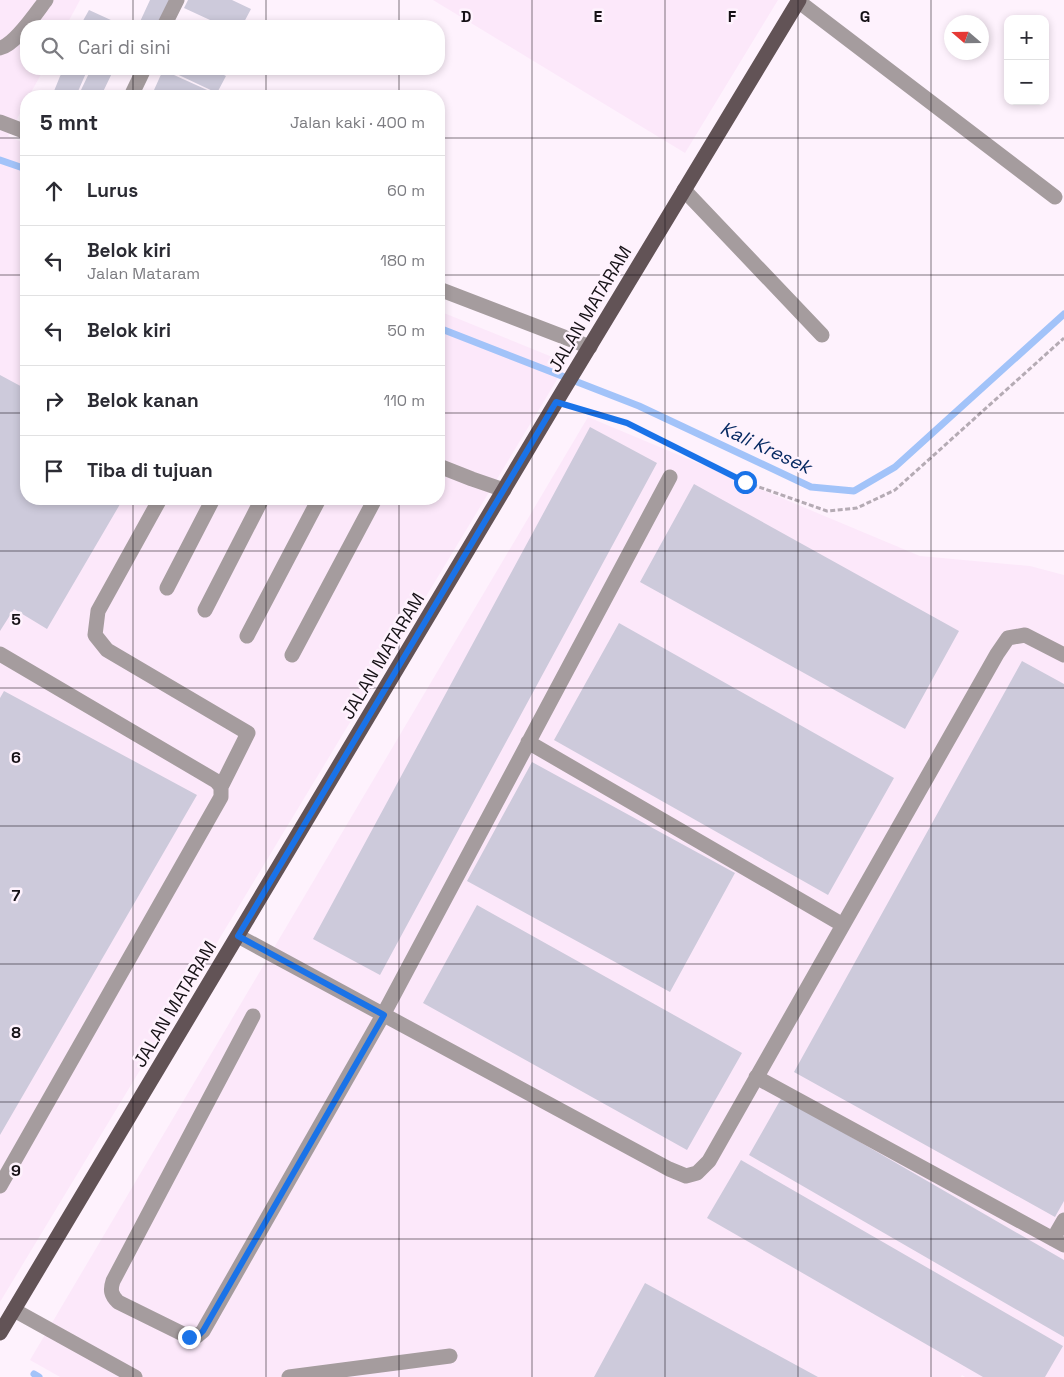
<!DOCTYPE html>
<html lang="id">
<meta charset="utf-8">
<style>
body{margin:0;font-family:"Space Grotesk",sans-serif;background:#f7f7f7;color:#2b2b33}
.controls{position:absolute;right:15px;top:15px;display:grid;overflow:hidden;border-radius:10px;box-shadow:0 2px 8px #0003}
.controls button{width:45px;height:45px;display:grid;place-items:center;padding:0;border:0;border-bottom:1px solid #e1e1e2;background:#fff;color:#2b2b33;font:25px sans-serif}
.compass{position:absolute;left:944px;top:15px;width:45px;height:45px;border-radius:50%;background:#fff;box-shadow:0 2px 8px #0003;rotate:290deg}
.stop{position:absolute;width:15px;height:15px;margin:-11px;border:4px solid #1a73e8;border-radius:50%;background:#fff}
.stop.end{background:#1a73e8;border-color:#fff;box-shadow:0 1px 5px #0008}
.list{margin:0;padding:0;list-style:none}
h2{display:flex;justify-content:space-between;align-items:center;height:65px;margin:0;padding:0 20px;font-size:21px}
h2 small{font-size:16px;font-weight:400;color:#7c7c81}
.list li{display:grid;grid-template-columns:32px 1fr auto;gap:15px;align-items:center;box-sizing:border-box;height:70px;padding:0 20px;border-top:1px solid #e1e1e2}
.list b{display:block;font-size:19px;white-space:nowrap}
.list p{margin:0;font-size:16px;white-space:nowrap;color:#7c7c81}
.list em{font-size:16px;font-style:normal;color:#7c7c81}
.icon{flex:none;width:28px;height:28px;fill:none;stroke:currentColor;stroke-width:2;stroke-linecap:round;stroke-linejoin:round}
.map{position:relative;flex:none;width:1064px;height:1377px;overflow:hidden}
.search{position:absolute;background:#fff;box-shadow:0 2px 8px #0003;left:20px;top:20px;width:425px;height:55px;display:flex;align-items:center;gap:12px;box-sizing:border-box;padding:0 18px;border-radius:20px;color:#7c7c81;font-size:19px}
.panel{position:absolute;background:#fff;box-shadow:0 2px 8px #0003;left:20px;top:90px;width:425px;height:415px;border-radius:20px}
.map>svg:first-child{display:block}
.built{fill:#fce8fa}
.lines{fill:none;stroke-linecap:round;stroke-linejoin:round}
.stream{stroke:#a2c3f9;stroke-width:7}
.building{fill:#cdcadb}
.path{stroke:#b5abb4;stroke-width:3;stroke-dasharray:5 2.5;stroke-linecap:butt}
.minor{stroke:#a59c9e;stroke-width:15}
.major{stroke:#625356;stroke-width:15}
.route{stroke:#1a73e8;stroke-width:6}
.grid{fill:none;stroke:#161116;stroke-width:1;stroke-opacity:0.55}
.labels{text-anchor:middle;stroke-width:5;stroke-linejoin:round;paint-order:stroke}
.street-label{font-size:18px;fill:#161116;stroke:#fef2fd}
.water-label{font-size:19px;font-style:italic;fill:#072a63;stroke:#fef2fd}
.grid-label{font-size:16px;text-anchor:middle;font-weight:bold;fill:#161116;stroke:#fef2fd;stroke-width:5;stroke-linejoin:round;paint-order:stroke}
</style>
<div class="map">
<svg width="1064" height="1377" viewBox="0 0 1064 1377">
<rect width="100%" height="100%" fill="#fef2fd"/>
<path class="built" d="M0,0H80L66,26H26V69H44L29,96H26V102L8,136L26,144V499H439V311L567,363L0,1302Z
M433,0H778L685,153Z
M588,417L920,556L1030,566L1064,575V1377H965L962,1375L961,1377H60L30,1360Z"/>
<g class="lines">
<path class="stream" d="M0,160L26,169
M439,328L639,406L811,487L854,491L895,467L1064,314
M34,1374L39,1377"/>
</g>
<path class="building" d="M150,0H173L160,26H138Z
M188,0H232L251,9L242,26H223L184,8Z
M89,10L124,26H80Z
M63,69H73L86,73L76,96H52Z
M91,69H114L101,96H97L81,90Z
M166,69H212L226,76L217,93Z
M163,70L216,94L215,96H166L154,90Z
M0,375L26,389V499H123L47,629L14,609L0,631Z
M590,427L657,463L380,975L313,939Z
M694,484L959,631L905,729L640,582Z
M619,623L894,778L828,895L554,740Z
M1022,661L1064,684V1201L1055,1217L794,1072Z
M4,691L197,795L0,1135V698Z
M532,762L735,873L670,992L467,881Z
M477,905L742,1053L687,1150L423,1003Z
M782,1097L1064,1260V1337L749,1155Z
M741,1160L1063,1346L1045,1377H983L707,1218Z
M645,1283L818,1377H594Z"/>
<g class="lines">
<path class="path" d="M574,407L627,423L745,482L827,511L857,508L895,490L1064,338"/>
<path class="minor" d="M798,1L1055,197
M164,26L177,0
M0,48C15,45 36,13 46,0
M131,96L144,69
M0,122L26,132
M684,190L822,335
M439,289L590,347
M439,466L472,479L504,490
M160,499L98,611L95,635L107,650L248,733L221,787
M167,588L213,499
M205,610L262,499
M247,636L319,499
M0,654L216,781L221,787V797L0,1186
M292,655L375,499
M528,742L843,925
M238,936L669,1169L686,1176L697,1173L709,1161L997,654L1008,638L1025,635L1064,655
M253,1016L113,1281C110,1290 111,1295 118,1302L189,1337L197,1336L203,1331L383,1015L670,477
M756,1077L1064,1245
M1053,1239L1064,1220
M14,1310L135,1377
M289,1377L450,1356"/>
<path class="major" d="M0,1333L561,394L799,0"/>
</g>
<g class="lines">
<path class="route" d="M189,1337L198,1336L203,1331L384,1015L238,936L556,402L627,423L745,482"/>
</g>
<path class="grid" d="M133,0V26M266,0V26M399,0V26M532,0V1377M665,0V1377M798,0V1377M931,0V1377M133,69V96M266,69V96M399,69V96M0,138H26M439,138H1064M0,275H26M439,275H1064M0,413H26M439,413H1064M133,499V1377M266,499V1377M399,499V1377M0,551H1064M0,688H1064M0,826H1064M0,964H1064M0,1102H1064M0,1239H1064"/>
<g class="labels">
<g class="street-label">
<text transform="translate(590 309) rotate(-59)" y="6">JALAN MATARAM</text>
<text transform="translate(383 656) rotate(-59)" y="6">JALAN MATARAM</text>
<text transform="translate(175 1004) rotate(-59)" y="6">JALAN MATARAM</text>
</g>
<g class="water-label">
<text transform="translate(766 447) rotate(25)" y="7">Kali Kresek</text>
</g>
</g>
<g class="grid-label">
<text x="466" y="22">D</text>
<text x="598" y="22">E</text>
<text x="732" y="22">F</text>
<text x="865" y="22">G</text>
<text x="16" y="625">5</text>
<text x="16" y="763">6</text>
<text x="16" y="901">7</text>
<text x="16" y="1038">8</text>
<text x="16" y="1176">9</text>
</g>
</svg>
<div class="controls">
<button>+</button>
<button>−</button>
</div>
<svg class="compass" viewBox="-18 -18 36 36"><path d="M0-13l5 13h-10z" fill="#e53935"/><path d="M0 13l5-13h-10z" fill="#7c7c81"/></svg>
<div class="stop" style="left:745px;top:482px"></div>
<div class="stop end" style="left:189px;top:1337px"></div>
<div class="search"><svg class="icon" aria-label="search" viewBox="0 0 24 24"><circle cx="10" cy="10" r="6"/><path d="M15 15l6 6"/></svg>Cari di sini</div>
<section class="panel">
<h2>5 mnt<small>Jalan kaki · 400 m</small></h2>
<ul class="list">
<li><svg class="icon" aria-label="ahead" viewBox="0 0 24 24"><path d="M12 20V5M6 11l6-6 6 6"/></svg><div><b>Lurus</b></div><em>60 m</em></li>
<li><svg class="icon" aria-label="left" viewBox="0 0 24 24"><path d="M17 20v-9H6M10 6l-5 5 5 5"/></svg><div><b>Belok kiri</b><p>Jalan Mataram</p></div><em>180 m</em></li>
<li><svg class="icon" aria-label="left" viewBox="0 0 24 24"><path d="M17 20v-9H6M10 6l-5 5 5 5"/></svg><div><b>Belok kiri</b></div><em>50 m</em></li>
<li><svg class="icon" aria-label="right" viewBox="0 0 24 24"><path d="M7 20v-9h11M14 6l5 5-5 5"/></svg><div><b>Belok kanan</b></div><em>110 m</em></li>
<li><svg class="icon" aria-label="arrive" viewBox="0 0 24 24"><path d="M6 21V4h12l-3 4 3 4H6"/></svg><div><b>Tiba di tujuan</b></div></li>
</ul>
</section>
</div>
